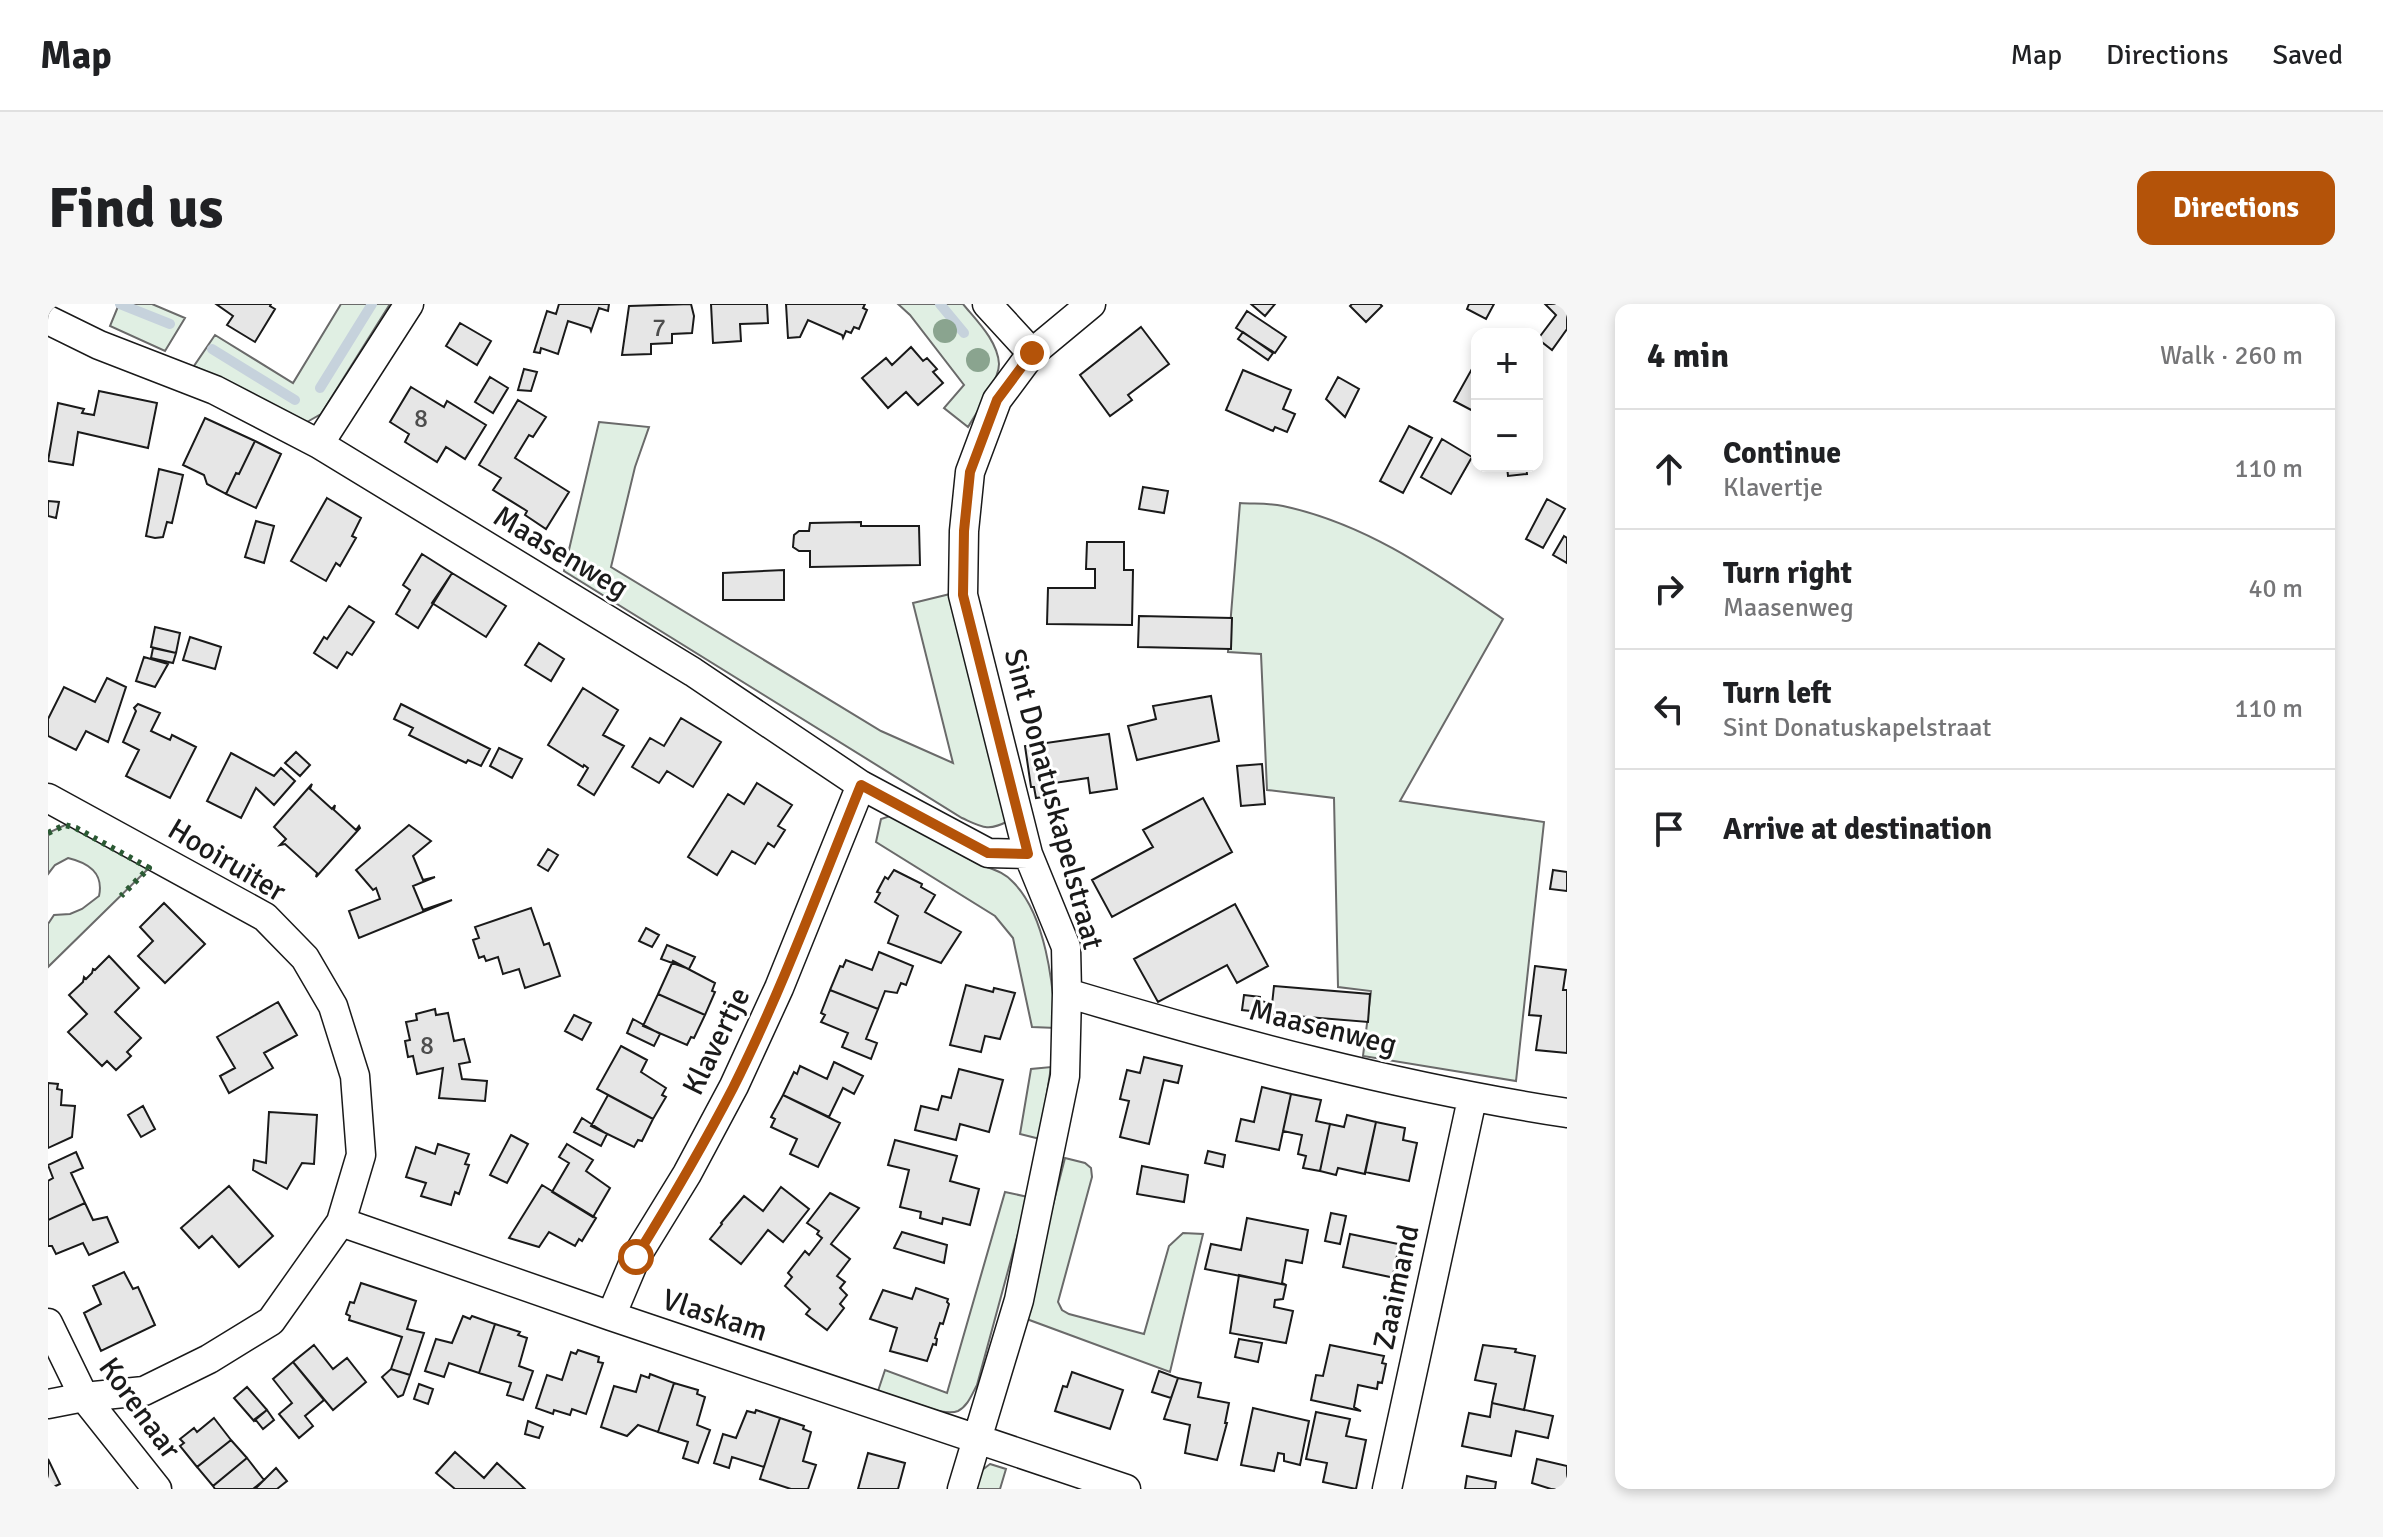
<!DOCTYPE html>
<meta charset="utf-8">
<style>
body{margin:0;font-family:Signika,sans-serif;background:#f6f6f6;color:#202124}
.controls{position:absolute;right:24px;top:24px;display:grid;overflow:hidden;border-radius:16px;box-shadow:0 4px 12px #0003}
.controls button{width:72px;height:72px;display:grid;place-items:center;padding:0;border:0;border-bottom:2px solid #e0e0e0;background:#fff;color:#202124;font:40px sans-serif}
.stop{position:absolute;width:24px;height:24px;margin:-18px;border:6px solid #b45309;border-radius:50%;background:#fff}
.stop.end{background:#b45309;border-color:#fff;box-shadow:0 2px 8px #0008}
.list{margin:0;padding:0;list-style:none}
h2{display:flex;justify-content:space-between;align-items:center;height:104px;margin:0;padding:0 32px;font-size:34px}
h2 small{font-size:26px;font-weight:400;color:#757577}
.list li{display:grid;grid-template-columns:52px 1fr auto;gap:24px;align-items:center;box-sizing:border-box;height:120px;padding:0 32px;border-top:2px solid #e0e0e0}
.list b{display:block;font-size:30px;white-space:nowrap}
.list p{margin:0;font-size:26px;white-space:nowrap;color:#757577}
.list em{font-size:26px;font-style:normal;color:#757577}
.icon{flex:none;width:44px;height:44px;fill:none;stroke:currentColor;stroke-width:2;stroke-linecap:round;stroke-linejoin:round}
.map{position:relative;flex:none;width:1519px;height:1185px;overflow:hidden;border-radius:16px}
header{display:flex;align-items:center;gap:48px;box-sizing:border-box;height:112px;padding:0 40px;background:#fff;border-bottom:2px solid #e0e0e0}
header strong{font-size:38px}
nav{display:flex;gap:44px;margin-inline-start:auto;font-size:28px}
.intro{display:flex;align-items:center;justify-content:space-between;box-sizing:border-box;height:192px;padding:0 48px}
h1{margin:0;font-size:56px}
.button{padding:20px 36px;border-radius:16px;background:#b45309;color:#fff;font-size:28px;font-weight:700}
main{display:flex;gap:48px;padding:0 48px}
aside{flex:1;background:#fff;border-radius:16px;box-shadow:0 4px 12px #0003}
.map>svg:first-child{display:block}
.green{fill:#e0efe3;stroke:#6a6a6a;stroke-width:2}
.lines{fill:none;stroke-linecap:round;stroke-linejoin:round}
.stream{stroke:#c6d2dc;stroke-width:10}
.building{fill:#e6e6e6;stroke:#1a1a1a;stroke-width:2}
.minor-casing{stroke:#1a1a1a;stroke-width:31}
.minor{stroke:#fff;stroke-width:28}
.hedge{stroke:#2b5a34;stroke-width:6;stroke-dasharray:4 6;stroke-linecap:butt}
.tree{fill:#8aa48f}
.route{stroke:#b45309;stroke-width:10}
.labels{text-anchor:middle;stroke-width:6;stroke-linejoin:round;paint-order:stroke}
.number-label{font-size:26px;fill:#4d4d4d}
.street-label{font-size:30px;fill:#1a1a1a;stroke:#fff}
</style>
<header>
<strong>Map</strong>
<nav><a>Map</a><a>Directions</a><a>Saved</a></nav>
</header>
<div class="intro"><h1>Find us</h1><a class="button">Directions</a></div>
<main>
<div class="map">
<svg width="1519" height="1185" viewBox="0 0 1519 1185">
<rect width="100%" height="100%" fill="#fff"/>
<path class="green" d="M71,0H104L137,14L117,47L62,22Z
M293,0H342L273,110L259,118L238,111L146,62L167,31L245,79Z
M850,0H915C928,16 950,37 951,60C951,76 929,108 920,123L896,104L916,81L862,11Z
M551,118L601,123L587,163L563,263L833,427L905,459L865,299L902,290L960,517C940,528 934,523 914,514L516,267Z
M1192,199C1206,200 1221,199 1235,202C1319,220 1386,268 1455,315L1352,497L1496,518L1468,777L1315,752L1323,687L1290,683L1286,494L1219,486L1213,350L1180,348Z
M848,510C874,526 900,545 927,558C941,565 954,566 965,578C998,611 1005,680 1008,724L984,723L965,634L947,612L828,538L833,515Z
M17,521L28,524L101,564L0,663V620L6,611L22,610L34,605L51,592C56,569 41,559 20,554L7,561L0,570V529Z
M1003,763L992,835L972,830L983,765Z
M1017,854L1037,859L1043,864L1044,873L1010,998L1014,1006L1021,1010L1096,1030L1121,942L1135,929L1155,930L1122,1068L976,1014Z
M957,888L980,893L929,1081C924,1090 920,1102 910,1107C894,1114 847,1092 830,1087L837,1066L899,1089Z
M942,1160L958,1165L952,1185H925L929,1170Z"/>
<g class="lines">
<path class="stream" d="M72,0L122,20
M892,0L916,29
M164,45L247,96
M272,84L324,0"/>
</g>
<path class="building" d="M168,0H223L222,2L227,5L207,38L179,21L185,12Z
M511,0H561L560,7L551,4L543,27L542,24L520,17L510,50L493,44L492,49L486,48L499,7L508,10Z
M643,0L646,12L644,29L624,30V39L603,40V50L574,51L581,2Z
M663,0H719L720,19L692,20L693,37L665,39Z
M738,0H817L815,4L819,6L811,25L806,23L803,29L798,27L795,34L794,31L760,16L752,33L740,34Z
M1203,0H1227L1217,12Z
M1304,0H1332L1334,2L1318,18L1302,2Z
M1421,0H1446L1438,15L1419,5Z
M1497,0H1512L1519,5V25L1504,46L1490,35L1508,11Z
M1199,7L1238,33L1227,49L1188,24Z
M412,19L443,37L429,61L398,42Z
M1093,23L1121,60L1080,91L1084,96L1062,112L1032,71Z
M1195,28L1225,49L1220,56L1190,35Z
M863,43L875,57L879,54L889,65L885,68L895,79L870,101L858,88L840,104L814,74L838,54L844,61Z
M1425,63L1429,65V109L1406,97Z
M476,65L489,68L483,87L470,86Z
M1195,66L1243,86L1235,105L1247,110L1239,128L1227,123L1225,127L1178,106Z
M442,73L460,84L445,109L427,98Z
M1290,73L1311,85L1297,113L1278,95Z
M363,83L396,103L399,97L438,121L417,155L398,143L389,158L357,138L361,130L342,118Z
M51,87L109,99L100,144L30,128L25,161L0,157L10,99L36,105L34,109L46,111Z
M470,96L498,113L485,133L481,131L467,154L521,188L498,225L477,211L479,207L445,186L453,174L431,161Z
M157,114L207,137L191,170L188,169L178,190L159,180L156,171L135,161Z
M1361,122L1384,134L1355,189L1332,177Z
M1394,135L1424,153L1403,190L1373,173Z
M207,137L233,150L208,204L178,190L188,169L191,170Z
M1459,162H1478L1479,170L1460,172Z
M111,165L135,171L124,219L119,218L115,233L107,234L98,232Z
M1095,183L1120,187L1116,209L1091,205Z
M279,194L313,214L304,232L308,234L292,262L288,259L278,277L243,257Z
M1499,195L1517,205L1495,244L1478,235Z
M0,197L11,198L8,214L0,212Z
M208,217L226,222L216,259L197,253Z
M813,218V222H871L872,261L762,263V247H751L745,243L746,231L751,227H761L762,219Z
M1516,232L1519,234V259L1505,251Z
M1039,238H1076V266H1085L1084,321L999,320L1000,284H1047V265H1038Z
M374,250L404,269L370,324L348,310L362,286L355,281Z
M736,266V296H675V269Z
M404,269L458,302L438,333L384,299Z
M301,302L326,318L304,351L299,348L289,364L266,349L276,333L279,335Z
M1091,312L1184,314L1183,345L1090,343Z
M107,323L132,329L128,349L103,343Z
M142,333L173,343L167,365L135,356Z
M491,339L516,355L503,377L477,361Z
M105,344L128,349L125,359L103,354Z
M96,353L120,360L107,383L88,377Z
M59,374L78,383L60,438L38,427L28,446L0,432V415L16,383L47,398Z
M535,384L570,406L555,431L576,442L546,491L530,481L540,464L536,461L535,463L500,441Z
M1163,392L1171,437L1089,456L1080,422L1108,415L1105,402Z
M90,400L112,409L103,427L122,436L124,431L148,443L122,494L78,472L91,446L75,438L88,407L86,404Z
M353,400L442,445L433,462L420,456L418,459L361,431L365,424L346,415Z
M633,414L673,438L645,483L619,467L611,479L584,463L602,434L616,442Z
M1061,430L1069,485L1042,489L1040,474L1006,479L1008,491L988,494L986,483H983L977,442Z
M451,444L474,455L464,474L442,462Z
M248,448L262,461L252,472L237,459Z
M183,449L226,472L233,464L247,477L226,501L208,484L193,514L159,497Z
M1214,460L1217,500L1193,502L1189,462Z
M709,479L744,501L730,522L737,526L726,543L720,539L707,560L684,547L669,571L640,553L680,490L696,500Z
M264,480L262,485L284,505L287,501L286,506L308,526L311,522L312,524L268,573L269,569L237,540L232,541L238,535L226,523Z
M1155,494L1184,548L1064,613L1044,576L1105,543L1095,526Z
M361,521L383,537L365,552L375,576L387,573L365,582L375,606L404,596L311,634L301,607L332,595L328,584L325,586L308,566Z
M500,545L510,551L500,567L490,561Z
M846,566L874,580L873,583L887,591L877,608L913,628L893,659L840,639L850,612L827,598L832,589L829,588L837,573L840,575Z
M1505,566L1519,568V587L1502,585Z
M116,599L157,640L117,679L90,652L105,637L92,623Z
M1187,600L1220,662L1189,679L1179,661L1110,698L1086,655Z
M483,604L496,641L501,639L512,672L477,684L471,665L455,670L450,653L438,657L436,652L431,654L425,636L431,634L427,623Z
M598,624L611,631L604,643L591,637Z
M619,641L647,653L641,665L613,655Z
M831,648L865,662L858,681L853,679L849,689L837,687L830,705L782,686L792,662L795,663L798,656L824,666Z
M61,652L91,684L67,708L93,734L79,748L83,752L68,766L59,757L54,762L20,728L39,710L21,691L35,678L36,673L38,675L44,669L45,665L47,666Z
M625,657L667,679L664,687L667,688L657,711L610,690Z
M1487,662L1518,666L1515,686H1519V749L1488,746L1493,712L1481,711Z
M918,681L945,688L946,684L967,689L952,735L937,732L933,748L902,741Z
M1226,682L1322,690L1320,718L1223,710Z
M782,686L830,705L818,735L829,739L823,755L794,743L800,729L773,718L777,711L773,709Z
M610,690L657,711L646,734L643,733L639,741L595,722Z
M1196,691L1212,693V697L1223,699L1221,709L1194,706Z
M230,698L249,731L216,749L225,764L181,789L172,772L187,764L169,733Z
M387,705L388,711L400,709L406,737L416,735L422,758L411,760L414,775L439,777L437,797L391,794L395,764L369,770L365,752L360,753L357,737L362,736L358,718L369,716L368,710Z
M526,711L543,719L534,736L517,727Z
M585,715L612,730L606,742L579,729Z
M573,742L599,756L593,768L618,784L614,791L618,793L605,815L549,785Z
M1096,753L1134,762L1130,779L1116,776L1101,840L1072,833L1081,797L1072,795L1079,766L1092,769Z
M786,758L815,772L806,790L795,784L781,813L735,791L746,768L749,770L752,762L779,775Z
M911,765L955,776L941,828L912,820L908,836L867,826L873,802L890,806L894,792L903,794Z
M0,779L10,780L9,785L14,786L13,801L27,802L24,833L0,844Z
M1214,783L1243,790L1231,846L1188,837L1193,815L1206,818Z
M1243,790L1273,796L1268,817L1282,820L1272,867L1255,864L1258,852L1250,850L1254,831L1235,827Z
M560,791L605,815L594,837L590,836L586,843L543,822Z
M735,791L792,819L770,863L742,850L749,835L723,823L727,815L723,813Z
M95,802L107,825L93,833L80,811Z
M221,808L269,811L266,860L254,859L239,885L205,866L206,856L218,859Z
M1299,811L1328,818L1317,870L1290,864L1288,871L1272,867L1282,820L1296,823Z
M534,814L559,830L553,842L526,828Z
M1328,818L1357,824L1355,836L1369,839L1361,877L1317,868Z
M463,831L480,840L459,879L442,871Z
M847,836L909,852L902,877L931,885L922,921L895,914L894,920L872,914L873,908L852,903L861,866L840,861Z
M390,840L421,850L417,860L421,861L411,890L407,888L403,901L373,892L378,879L358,873L368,843L387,850Z
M519,840L545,856L538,867L562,884L545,913L504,888L521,859L511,853Z
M1160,847L1177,851L1175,863L1157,859Z
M28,848L35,864L23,869L37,899L0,916V877L5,874L0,861Z
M1094,862L1140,871L1136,898L1089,890Z
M494,881L548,914L534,937L531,935L527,942L501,928L491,943L461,934Z
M181,882L225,932L191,963L164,932L151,944L133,924Z
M733,883L761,905L735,938L720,926L693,960L662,935L674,920L673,919L696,892L715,907Z
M782,889L811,904L783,940L802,955L789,972L797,978L792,984L799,991L792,1000L796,1004L779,1026L758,1010L762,1005L737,982L744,973L740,969L757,947L761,951L774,934L769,930L771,927L759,919Z
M37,899L45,916L59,913L70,938L41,951L35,939L8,950L4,942H0V916Z
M1283,909L1298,912L1292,940L1277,937Z
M1199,914L1260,926L1254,959L1238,956L1234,979L1238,981L1157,965L1163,940L1193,946Z
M854,928L899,941L896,959L846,944Z
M1302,930L1355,941L1354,943L1351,942L1345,971H1348L1347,974L1295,963Z
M76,968L85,985L90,983L107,1021L53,1047L36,1009L53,1000L45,982Z
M1191,971L1238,981L1235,995L1227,996L1226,1003L1245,1007L1238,1039L1182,1029Z
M313,979L368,997L359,1025L376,1029L362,1071L343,1065L354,1033L301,1016L302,1012L298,1010L302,998L306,999Z
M868,984L900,995L899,998L901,1000L895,1020L892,1019L887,1034L889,1035L888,1041L885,1040L879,1057L842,1047L849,1024L822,1015L835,986L864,995Z
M415,1012L422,1015L424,1012L447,1020L431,1069L401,1059L396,1073L377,1067L388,1035L404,1039Z
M447,1020L472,1028L470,1031L479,1034L471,1062L485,1067L475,1096L459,1091L463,1079L431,1069Z
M1191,1035L1214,1039L1210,1058L1187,1053Z
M266,1041L285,1065L299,1054L318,1078L285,1106L245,1058Z
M1282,1041L1336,1052L1334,1059L1338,1060L1334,1079L1330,1078L1329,1085L1310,1081L1306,1103L1313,1107L1263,1096L1268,1071L1275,1072Z
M1435,1041L1468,1045L1467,1048L1487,1052L1476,1106L1444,1099L1448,1080L1427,1076Z
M530,1046L551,1053L550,1058L555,1059L538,1110L524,1105L522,1111L506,1106L505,1110L488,1104L499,1071L514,1076L523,1048L528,1050Z
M245,1058L276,1096L257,1112L265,1122L251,1134L231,1110L244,1099L225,1075Z
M343,1065L362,1071L355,1091L350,1093L334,1073Z
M1111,1067L1130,1074L1123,1094L1104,1088Z
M1024,1068L1075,1086L1062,1125L1007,1107L1015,1082L1019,1083Z
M602,1070L626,1079L610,1128L590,1121L579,1132L553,1123L566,1082L588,1088L593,1071L601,1074Z
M1130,1074L1153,1079L1150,1093L1181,1099L1177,1119H1179L1169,1156L1137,1149L1142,1121L1116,1115Z
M626,1079L650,1086L649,1090L657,1093L649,1121L662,1126L650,1159L635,1154L640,1138L610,1128Z
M371,1080L385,1085L380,1100L366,1095Z
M199,1083L219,1106L206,1117L186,1094Z
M1444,1099L1505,1112L1500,1134L1468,1127L1463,1152L1414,1142L1421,1109L1442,1113Z
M1205,1104L1261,1117L1252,1161L1236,1157V1150L1230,1149L1226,1167L1193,1161Z
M219,1106L226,1116L215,1125L207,1115Z
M708,1106L732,1114L716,1163L684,1153L681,1164L666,1159L675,1130L688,1134L699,1107L707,1109Z
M1268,1108L1302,1115L1298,1132L1318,1136L1308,1185L1275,1178L1279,1159L1258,1155Z
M166,1114L183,1136L149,1163L132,1142L136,1139L132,1135L146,1124L149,1128Z
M732,1114L756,1122L755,1125L763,1128L755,1157L768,1161L760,1185H743L712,1175Z
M480,1117L495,1123L491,1134L477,1130Z
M183,1136L199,1154L165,1182L149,1163Z
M407,1148L436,1174L449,1159L477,1185H407L388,1169Z
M820,1149L857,1159L850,1185H810Z
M199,1154L216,1176L205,1185H167L165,1182Z
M0,1155L12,1180L1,1185H0Z
M1489,1155L1519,1162V1185H1503L1484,1179Z
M228,1164L239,1177L229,1185H207Z
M1419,1172L1448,1178L1447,1185H1417Z"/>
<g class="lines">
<defs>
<path id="minor" d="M939,0L984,49
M0,16L51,41L167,86L271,140L645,368L813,481L940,549L980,550
M271,140L361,0
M0,494L217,613L257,654L285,702L307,772L313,851L293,918L223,1017L161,1055L96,1087L36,1093L0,1100
M1019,689C1183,738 1350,783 1519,809
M293,918L563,1012L1078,1185
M563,1012L588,953L639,870L686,782L731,684L813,481
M0,1019L36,1093L109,1185
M914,1185L971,996L1017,772L1019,689L1018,643L980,550L915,291L916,227L922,168L949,96L984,49L1043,0
M1339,1185L1424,795"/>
</defs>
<use href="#minor" class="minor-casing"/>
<use href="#minor" class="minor"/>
<path class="hedge" d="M0,529L17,521L28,524L101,564L73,592"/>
</g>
<g class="tree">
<circle cx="897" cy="27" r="12"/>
<circle cx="930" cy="56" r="12"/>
</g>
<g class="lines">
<path class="route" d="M588,953C622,898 655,842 685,784C734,686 772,582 813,481L940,549L980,550L915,291L916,227L922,168L949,96L984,49"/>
</g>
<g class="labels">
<g class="number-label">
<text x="611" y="32">7</text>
<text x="373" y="123">8</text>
<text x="379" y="750">8</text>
</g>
<g class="street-label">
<text transform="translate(513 248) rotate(31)" y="10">Maasenweg</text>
<text transform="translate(1006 495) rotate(75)" y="10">Sint Donatuskapelstraat</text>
<text transform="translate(179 556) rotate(31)" y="10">Hooiruiter</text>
<text transform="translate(1275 723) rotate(14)" y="10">Maasenweg</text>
<text transform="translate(668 737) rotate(-64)" y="10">Klavertje</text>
<text transform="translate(1348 983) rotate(-78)" y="10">Zaaimand</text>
<text transform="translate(667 1011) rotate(18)" y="10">Vlaskam</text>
<text transform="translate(92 1104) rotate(54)" y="10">Korenaar</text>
</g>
</g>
</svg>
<div class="controls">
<button>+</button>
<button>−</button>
</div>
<div class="stop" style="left:588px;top:953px"></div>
<div class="stop end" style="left:984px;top:49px"></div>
</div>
<aside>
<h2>4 min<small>Walk · 260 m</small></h2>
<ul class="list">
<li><svg class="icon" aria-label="ahead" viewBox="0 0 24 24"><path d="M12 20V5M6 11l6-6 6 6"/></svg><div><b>Continue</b><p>Klavertje</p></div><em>110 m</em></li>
<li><svg class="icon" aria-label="right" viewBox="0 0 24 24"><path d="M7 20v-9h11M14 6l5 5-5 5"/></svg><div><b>Turn right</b><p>Maasenweg</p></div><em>40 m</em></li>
<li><svg class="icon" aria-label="left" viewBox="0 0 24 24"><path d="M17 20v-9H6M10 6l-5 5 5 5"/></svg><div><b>Turn left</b><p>Sint Donatuskapelstraat</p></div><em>110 m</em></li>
<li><svg class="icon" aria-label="arrive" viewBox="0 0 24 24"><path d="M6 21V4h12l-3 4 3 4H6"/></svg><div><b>Arrive at destination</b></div></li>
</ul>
</aside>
</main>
